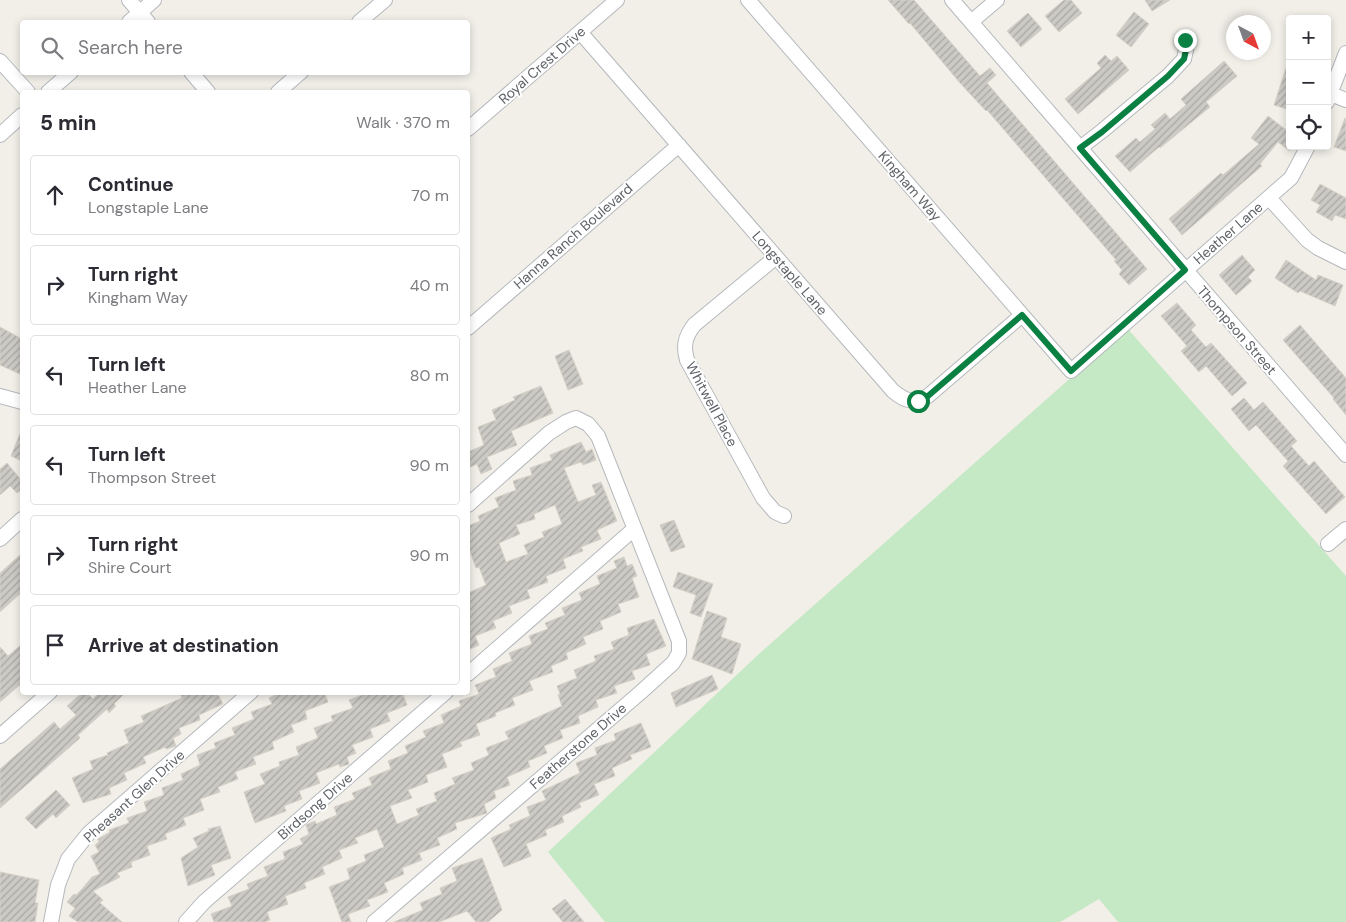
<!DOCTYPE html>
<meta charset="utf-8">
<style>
body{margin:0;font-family:"DM Sans",sans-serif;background:#f2f2f3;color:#2b2b33}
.controls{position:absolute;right:15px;top:15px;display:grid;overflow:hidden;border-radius:5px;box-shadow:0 2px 8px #0003}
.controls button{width:45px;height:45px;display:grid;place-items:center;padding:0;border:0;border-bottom:1px solid #e1e1e2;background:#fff;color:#2b2b33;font:25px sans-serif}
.compass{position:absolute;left:1226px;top:15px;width:45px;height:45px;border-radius:50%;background:#fff;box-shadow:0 2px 8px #0003;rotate:139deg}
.stop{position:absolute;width:15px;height:15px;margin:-11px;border:4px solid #0b8043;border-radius:50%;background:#fff}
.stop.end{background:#0b8043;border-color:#fff;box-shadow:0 1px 5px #0008}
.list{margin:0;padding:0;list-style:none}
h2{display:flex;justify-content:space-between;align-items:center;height:65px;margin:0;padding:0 20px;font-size:21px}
h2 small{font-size:16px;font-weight:400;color:#7c7c81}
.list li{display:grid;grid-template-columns:32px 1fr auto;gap:15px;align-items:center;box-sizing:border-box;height:80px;margin:0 10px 10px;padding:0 10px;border:1px solid #e1e1e2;border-radius:5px}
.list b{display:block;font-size:19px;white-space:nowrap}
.list p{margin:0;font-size:16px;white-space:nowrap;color:#7c7c81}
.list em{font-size:16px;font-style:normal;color:#7c7c81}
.icon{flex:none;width:28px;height:28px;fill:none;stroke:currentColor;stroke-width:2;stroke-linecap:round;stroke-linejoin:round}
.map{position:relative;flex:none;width:1346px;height:922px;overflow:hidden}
.search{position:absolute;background:#fff;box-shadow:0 2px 8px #0003;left:20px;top:20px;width:450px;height:55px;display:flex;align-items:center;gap:12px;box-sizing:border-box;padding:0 18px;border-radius:5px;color:#7c7c81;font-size:19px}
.panel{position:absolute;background:#fff;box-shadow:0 2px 8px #0003;left:20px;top:90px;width:450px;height:605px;border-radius:5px}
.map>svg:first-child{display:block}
.green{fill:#c5e8c5}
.building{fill:url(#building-hatch);stroke:#d6d1c6;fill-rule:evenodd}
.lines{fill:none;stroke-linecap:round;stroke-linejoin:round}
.minor-casing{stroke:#b5b8bc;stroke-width:16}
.minor{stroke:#fff;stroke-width:14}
.route{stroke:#0b8043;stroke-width:6}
.labels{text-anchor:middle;stroke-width:4;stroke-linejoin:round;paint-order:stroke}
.street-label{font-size:14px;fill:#5f6368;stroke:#fff}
</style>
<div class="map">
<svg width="1346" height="922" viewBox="0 0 1346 922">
<defs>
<pattern id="building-hatch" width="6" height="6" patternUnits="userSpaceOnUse" patternTransform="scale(1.25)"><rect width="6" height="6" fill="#cccac5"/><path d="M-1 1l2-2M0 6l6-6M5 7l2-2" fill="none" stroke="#a9a8a4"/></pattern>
</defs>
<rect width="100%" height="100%" fill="#f1efe8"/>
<path class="green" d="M1127,328L1346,576V922H1118L1099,899L1060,922H605L548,852L759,654Z"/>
<path class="building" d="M888,0H914L980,76L990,68L996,75L987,83L1147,269L1129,285L1119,274L1122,270L1114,261L1116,260L987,110L986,111L960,83L910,23L909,24Z
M1064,0H1071L1082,13L1059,32L1045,16Z
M1145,0H1170L1152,11Z
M1134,12L1149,24L1131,47L1116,35Z
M1028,13L1042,29L1021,47L1007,31Z
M1105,55L1111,61L1117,56L1129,70L1078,114L1065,99L1101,68L1097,63Z
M1224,61L1237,76L1206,102L1210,107L1160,148L1159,147L1130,172L1115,156L1136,138L1140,142L1155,129L1151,125L1165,113L1170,119L1186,105L1181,99Z
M1288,62L1290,63V110L1274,105Z
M1268,116L1290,133V151L1278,142L1260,164L1262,166L1182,235L1169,219L1221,173L1223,175L1259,144L1251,138Z
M1345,118L1346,119V151L1334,147Z
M1320,184L1346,198V219L1335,215L1332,221L1316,212L1320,205L1311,200Z
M1242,255L1255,270L1248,277L1252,281L1236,295L1219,275Z
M1286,260L1316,280L1318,275L1343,285L1335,306L1300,291L1298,293L1275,278Z
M1177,303L1196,325L1191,330L1206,347L1211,343L1247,383L1232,396L1206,366L1199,372L1181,351L1187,346L1161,316Z
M1300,325L1346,378V415L1333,399L1334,398L1283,340Z
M0,327L22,339V375L0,365Z
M569,350L583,384L568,390L555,356Z
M541,386L553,413L511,431L517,445L487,457L492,469L481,474L477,464L468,468V452L484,445L478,427L496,420L492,410L515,400L513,397Z
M1244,398L1254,410L1263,402L1297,441L1291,446L1309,466L1314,461L1345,497L1326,514L1283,466L1288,461L1256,425L1249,431L1231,409Z
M22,429V461L11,456Z
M581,442L586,452L592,449L596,460L583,465L581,462L564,468L578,502L596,495L592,485L601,482L617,521L597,530L601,539L581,547L583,551L563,559L566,568L546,576L548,582L527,590L530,598L509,606L512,613L493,621L496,628L475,636L479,645L468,650V593L486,585L479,567L476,568L468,546V526L480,521L478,516L499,507L495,498L516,490L513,481L532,475L530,468L552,460L550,455ZM555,505L562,524L542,532L544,537L524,545L528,554L506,562L499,543L520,534L516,525L535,519L534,514Z
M7,463L22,481V489L17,493L10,486L0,495V469Z
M674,520L685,547L671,552L660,525Z
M22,553V592L0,612V573Z
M624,557L627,566L632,564L637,576L632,578L639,597L618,604L621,612L600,621L603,629L583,637L586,644L566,653L568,659L551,666L553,672L529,681L533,690L512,698L515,705L495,713L496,716L476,724L480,735L460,742L462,746L442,754L447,767L426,775L428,782L408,790L412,798L390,806L397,824L419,815L416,809L437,801L434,793L455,784L452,778L474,770L471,763L489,755L486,748L509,739L505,732L562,706L558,695L560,694L557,686L577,678L574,670L596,661L594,656L614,649L611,642L629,635L627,628L654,619L666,646L646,654L650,665L632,671L635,679L614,686L617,693L596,700L598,707L578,716L580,723L560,730L563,738L544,746L547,753L528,761L530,767L507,777L510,785L494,791L496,798L484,804L487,813L455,823L457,829L437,838L440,845L419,853L422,860L402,868L404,874L384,883L388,892L367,900L370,906L348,914L351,922H342L329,887L350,879L347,869L366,861L364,855L384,847L377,829L355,838L358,843L339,850L342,858L322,867L325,874L304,883L306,888L285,896L288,904L267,912L270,920L265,922H214L211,914L232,906L228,897L249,889L247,884L268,876L264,867L285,859L283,852L303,844L300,839L309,834L306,825L315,821L316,824L337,815L334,807L355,799L352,793L372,785L369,778L391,769L388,761L408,753L405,746L426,737L423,731L444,723L441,715L461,706L459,701L479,694L475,685L496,677L493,669L512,661L509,653L532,644L529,636L548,629L545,623L565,615L562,608L582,600L579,593L600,584L597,576L617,568L614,561Z
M678,572L713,584L701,617L690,613L696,595L673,587Z
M707,611L727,618L721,637L741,644L732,674L692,659Z
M22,644V683L0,702V647L8,656Z
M712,675L718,689L676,707L671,693Z
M83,692H86L93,699L100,692H126L114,704L116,706L109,713L107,709L78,735L80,738L0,808V769L54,722L60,729L76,715L67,706Z
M180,692H217L223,704L199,715L200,720L179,728L181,734L173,738L176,746L166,749L165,747L143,757L146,763L124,773L127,780L109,788L111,794L83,803L72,778L93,769L90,761L108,755L107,753L129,743L124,730L144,722L141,716L182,698Z
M281,692H324L328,702L305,711L307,719L291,725L294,732L272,742L274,749L253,757L256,764L235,772L238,779L218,787L220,792L200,799L204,810L183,818L186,825L165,834L167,839L147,846L150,855L131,862L132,867L117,873L120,877L93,891L103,900L100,903L122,922H78L69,916L75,908L67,902L74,894L76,895L82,889L92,877L100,874L91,856L99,852L95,845L99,842L98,839L110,832L109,830L129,823L127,818L147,811L144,802L164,795L162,788L183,780L181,774L200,765L197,755L216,748L214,743L235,735L232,728L254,719L251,712L272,704L269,698Z
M370,692H402L407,705L387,713L390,721L370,729L373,737L352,745L356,753L347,757L349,764L340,767L339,764L316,773L320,783L299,791L302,799L284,806L286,811L255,823L244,792L265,784L260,774L280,766L279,762L299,755L296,747L318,738L314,728L333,721L331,716L353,708L349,700Z
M641,723L651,747L630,755L632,759L612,768L615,776L594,784L599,795L579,803L581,807L562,816L564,822L545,830L547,835L526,844L531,856L504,867L491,838L511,829L509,825L530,816L527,807L546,800L542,791L580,773L576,763L597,755L595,748L616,740L614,734Z
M56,790L70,805L56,818L53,814L36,829L25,818Z
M220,826L231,858L211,865L215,875L188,886L181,858L198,847L193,838L209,831L208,829Z
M482,858L502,910L488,922H476L467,911L439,922H394L423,910L420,903L442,894L440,888L457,881L452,868Z
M0,872L39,880L35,903H38L35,922H0Z
M565,899L584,922H563L552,909Z"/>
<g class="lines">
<defs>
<path id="minor" d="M129,0L148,22
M748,0L1071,371L1291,178L1308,146
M952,0L1346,455
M129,22L154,0
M359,22L385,0
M971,22L997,0
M580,32L893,391C905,401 913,404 928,396L1022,315
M0,61L28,92
M191,72L208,92
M48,92L71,72
M278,92L301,72
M1331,94L1346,100
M1327,102L1346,53
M468,129L617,0
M0,135L22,115
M1080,148L1102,131L1168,76L1184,59L1186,50L1185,40
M1269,198L1307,240L1318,248L1346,262
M776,257L694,325C685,337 683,346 687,360L763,498L775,512L784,516
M468,328L679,145
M0,396L22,402
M0,539L22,519
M1328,544L1346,529
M468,674L634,529
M0,736L50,692
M51,922L58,885L68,859L89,833L251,692
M186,922L204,902L446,692
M374,922L641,692L673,663L679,653V641L598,436L588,424L576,418L566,422L549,433L468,505"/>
</defs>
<use href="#minor" class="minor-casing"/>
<use href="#minor" class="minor"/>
</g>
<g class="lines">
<path class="route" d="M918,401L928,396L1022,315L1071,371L1185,270L1080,148L1102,132L1168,76L1184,59L1186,50L1185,40"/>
</g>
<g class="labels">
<g class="street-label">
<text transform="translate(542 65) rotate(-41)" y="5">Royal Crest Drive</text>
<text transform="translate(910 186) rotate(49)" y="5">Kingham Way</text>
<text transform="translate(1228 233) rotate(-41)" y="5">Heather Lane</text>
<text transform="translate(573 236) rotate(-41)" y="5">Hanna Ranch Boulevard</text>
<text transform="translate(790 273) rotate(49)" y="5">Longstaple Lane</text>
<text transform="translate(1237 330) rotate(49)" y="5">Thompson Street</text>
<text transform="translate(712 404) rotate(62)" y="5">Whitwell Place</text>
<text transform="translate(578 746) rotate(-41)" y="5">Featherstone Drive</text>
<text transform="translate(134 796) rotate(-42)" y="5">Pheasant Glen Drive</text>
<text transform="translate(315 806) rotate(-41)" y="5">Birdsong Drive</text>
</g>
</g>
</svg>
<div class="controls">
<button>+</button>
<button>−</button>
<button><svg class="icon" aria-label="locate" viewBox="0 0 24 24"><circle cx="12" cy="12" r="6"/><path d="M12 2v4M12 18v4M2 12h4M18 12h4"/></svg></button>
</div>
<svg class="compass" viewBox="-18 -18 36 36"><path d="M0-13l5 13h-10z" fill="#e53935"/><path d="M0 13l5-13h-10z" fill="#7c7c81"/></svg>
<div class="stop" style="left:918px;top:401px"></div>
<div class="stop end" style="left:1185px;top:40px"></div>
<div class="search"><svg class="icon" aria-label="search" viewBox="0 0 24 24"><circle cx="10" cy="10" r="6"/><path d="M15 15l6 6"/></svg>Search here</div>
<section class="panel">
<h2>5 min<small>Walk · 370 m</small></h2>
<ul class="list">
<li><svg class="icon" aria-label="ahead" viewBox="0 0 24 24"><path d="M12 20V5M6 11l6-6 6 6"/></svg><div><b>Continue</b><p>Longstaple Lane</p></div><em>70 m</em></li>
<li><svg class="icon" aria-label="right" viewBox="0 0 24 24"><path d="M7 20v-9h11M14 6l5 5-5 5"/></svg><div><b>Turn right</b><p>Kingham Way</p></div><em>40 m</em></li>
<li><svg class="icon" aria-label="left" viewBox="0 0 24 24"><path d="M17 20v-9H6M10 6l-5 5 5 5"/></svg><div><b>Turn left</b><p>Heather Lane</p></div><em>80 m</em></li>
<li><svg class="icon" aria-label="left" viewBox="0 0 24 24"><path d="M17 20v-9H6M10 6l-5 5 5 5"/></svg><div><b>Turn left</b><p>Thompson Street</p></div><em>90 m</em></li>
<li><svg class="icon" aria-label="right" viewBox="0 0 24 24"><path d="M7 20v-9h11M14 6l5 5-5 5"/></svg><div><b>Turn right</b><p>Shire Court</p></div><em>90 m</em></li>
<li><svg class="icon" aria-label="arrive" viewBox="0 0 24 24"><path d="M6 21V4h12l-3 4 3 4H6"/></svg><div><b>Arrive at destination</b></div></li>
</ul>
</section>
</div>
